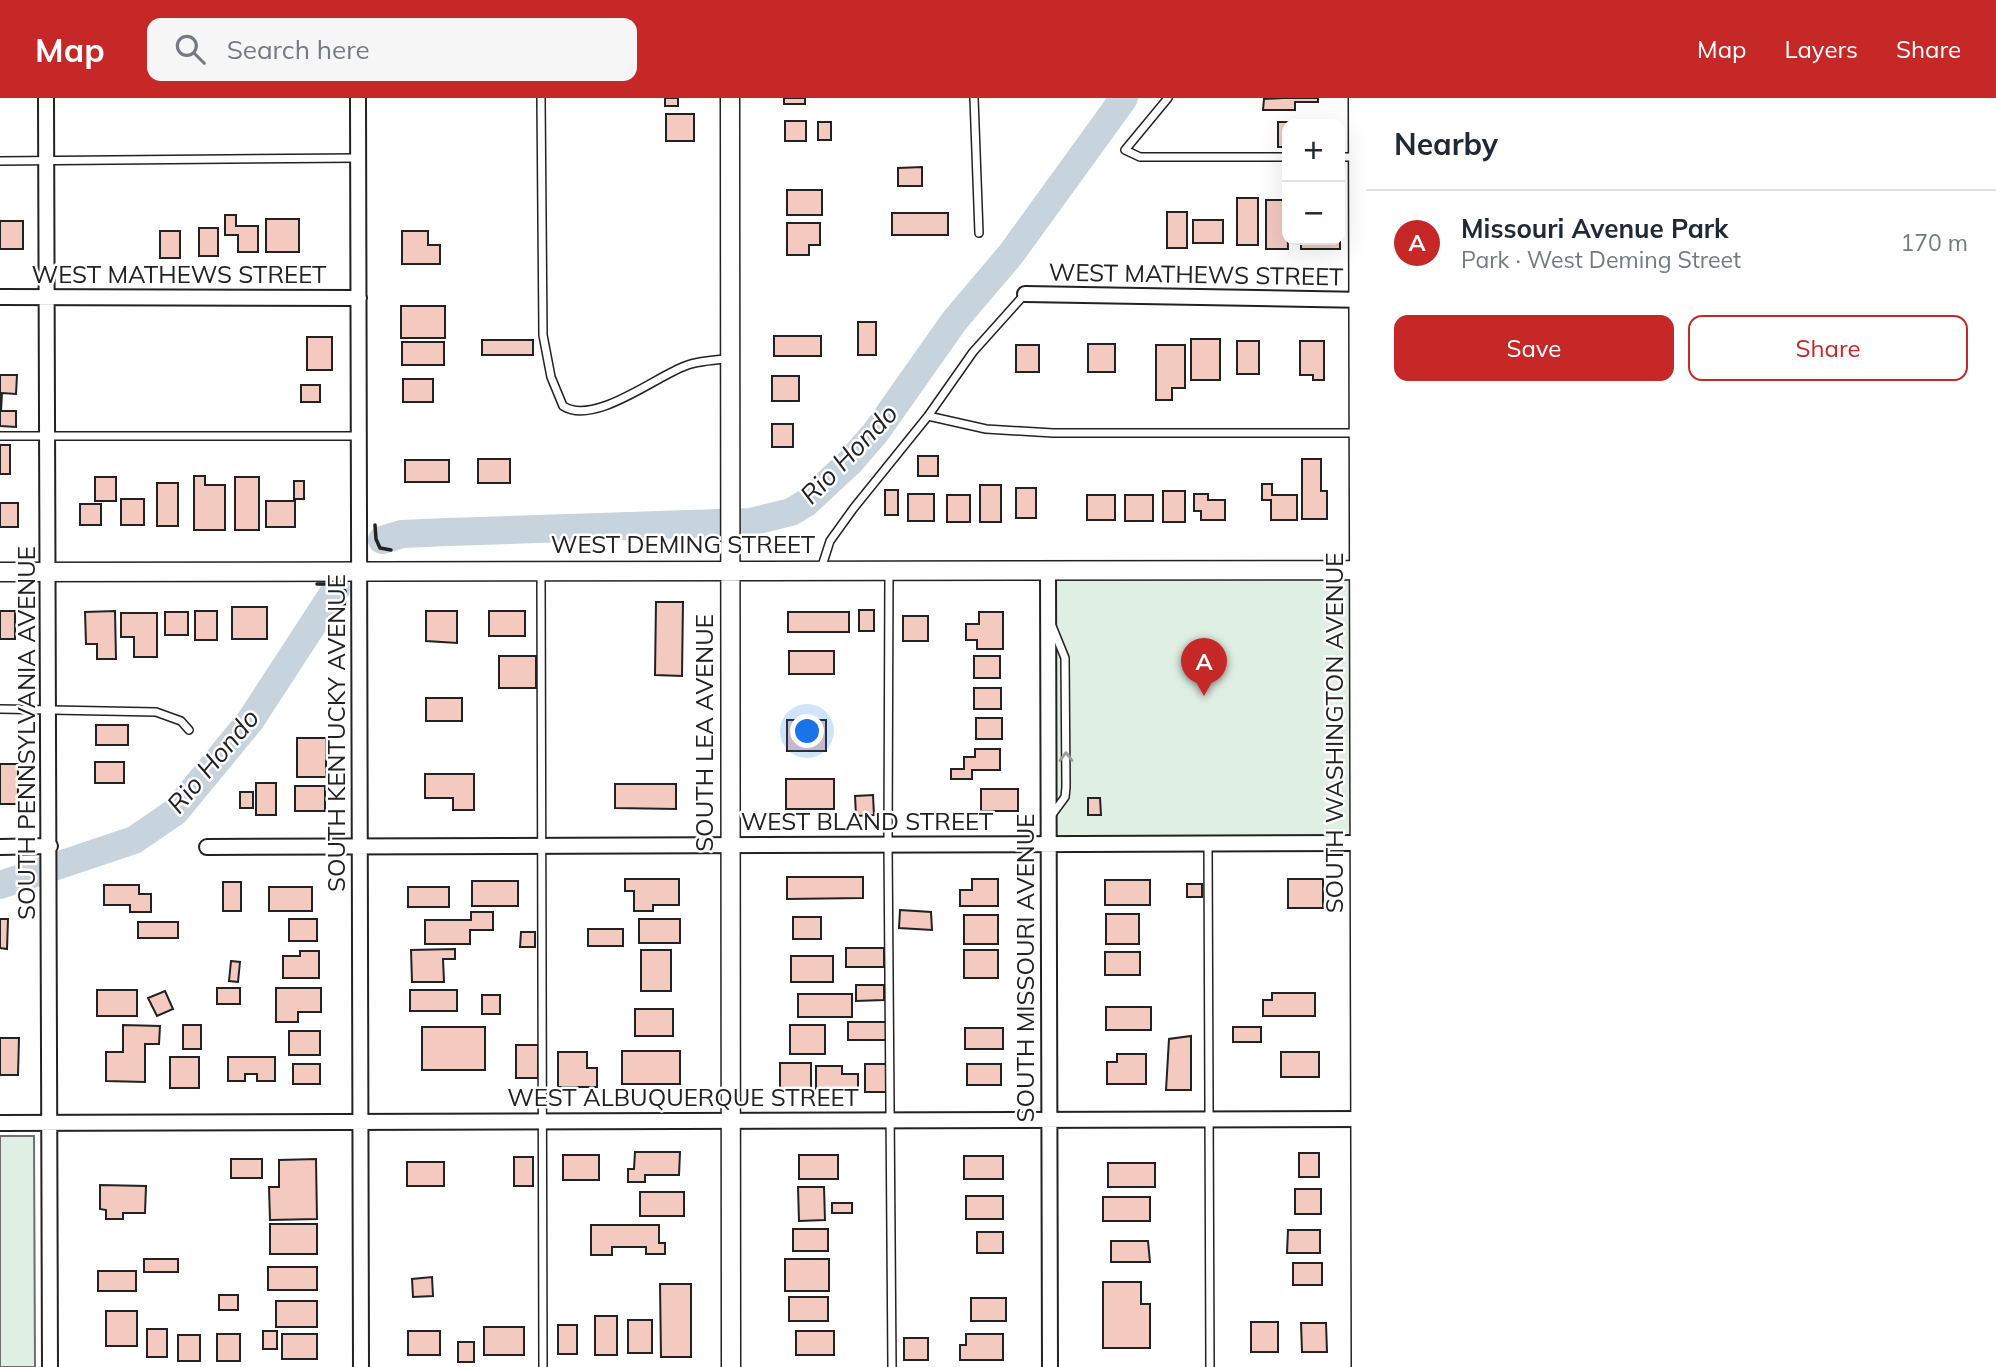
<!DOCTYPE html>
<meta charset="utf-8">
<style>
body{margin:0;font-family:Mulish,sans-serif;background:#f6f6f7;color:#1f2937}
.controls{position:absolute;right:21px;top:21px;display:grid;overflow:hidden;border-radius:14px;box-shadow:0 7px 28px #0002}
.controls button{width:63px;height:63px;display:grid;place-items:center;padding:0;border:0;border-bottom:2px solid #e0e1e3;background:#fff;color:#1f2937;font:35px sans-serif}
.you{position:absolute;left:808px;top:634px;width:24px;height:24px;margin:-18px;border:5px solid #fff;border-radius:50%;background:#1a73e8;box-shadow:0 0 0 10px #1a73e833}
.badge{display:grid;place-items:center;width:46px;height:46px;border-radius:50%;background:#c62828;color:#fff;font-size:23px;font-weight:700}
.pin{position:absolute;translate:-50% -58px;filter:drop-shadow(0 2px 4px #0008)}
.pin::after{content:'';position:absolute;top:37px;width:24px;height:21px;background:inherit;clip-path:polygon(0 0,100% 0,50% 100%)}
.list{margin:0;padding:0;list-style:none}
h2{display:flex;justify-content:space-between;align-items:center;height:91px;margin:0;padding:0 28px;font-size:30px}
h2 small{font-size:23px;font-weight:400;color:#747a83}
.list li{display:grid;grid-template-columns:46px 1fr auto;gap:21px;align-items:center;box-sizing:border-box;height:105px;padding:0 28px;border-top:2px solid #e0e1e3}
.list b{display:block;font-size:26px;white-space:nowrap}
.list p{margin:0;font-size:23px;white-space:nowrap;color:#747a83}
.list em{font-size:23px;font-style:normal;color:#747a83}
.actions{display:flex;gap:14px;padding:21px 28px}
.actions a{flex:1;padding:16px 0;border:2px solid #c62828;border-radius:14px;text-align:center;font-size:24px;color:#c62828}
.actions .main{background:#c62828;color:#fff}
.icon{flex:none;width:38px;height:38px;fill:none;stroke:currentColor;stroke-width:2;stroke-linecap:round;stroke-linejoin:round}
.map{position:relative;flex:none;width:1366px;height:1269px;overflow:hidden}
header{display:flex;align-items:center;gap:42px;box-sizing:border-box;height:98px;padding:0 35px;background:#c62828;color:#fff}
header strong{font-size:33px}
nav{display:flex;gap:38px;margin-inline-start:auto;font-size:24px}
.search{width:490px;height:63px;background:#f6f6f7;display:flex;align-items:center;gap:18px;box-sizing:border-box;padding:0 24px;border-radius:14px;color:#747a83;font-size:26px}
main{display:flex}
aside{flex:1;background:#fff}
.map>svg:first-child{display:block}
.green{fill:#e0efe3;stroke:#6f6f6f;stroke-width:2}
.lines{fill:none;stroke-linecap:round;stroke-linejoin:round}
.river{stroke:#c7d3dd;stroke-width:28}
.building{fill:#f3c9c0;stroke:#222;stroke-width:2}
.service-casing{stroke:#222;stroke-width:10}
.minor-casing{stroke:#222;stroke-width:18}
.tertiary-casing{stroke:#222;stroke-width:21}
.service{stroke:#fff;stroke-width:7}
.minor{stroke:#fff;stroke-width:14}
.tertiary{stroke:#fff;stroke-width:18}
.wall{stroke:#222;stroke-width:3.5}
.oneway{stroke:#9c9c9c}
.labels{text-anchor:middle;stroke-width:5;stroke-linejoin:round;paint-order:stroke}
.street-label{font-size:24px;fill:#222;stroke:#fff}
.water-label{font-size:26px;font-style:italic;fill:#222;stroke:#fff}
</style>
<header>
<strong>Map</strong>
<div class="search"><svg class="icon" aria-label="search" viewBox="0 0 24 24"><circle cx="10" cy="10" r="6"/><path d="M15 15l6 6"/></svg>Search here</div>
<nav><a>Map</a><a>Layers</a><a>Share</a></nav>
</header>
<main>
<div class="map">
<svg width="1366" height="1269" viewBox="0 0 1366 1269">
<rect width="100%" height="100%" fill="#fff"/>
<path class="green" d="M1048,472H1359V745L1048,746Z
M0,1038H34L35,1269H0Z"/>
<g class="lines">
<path class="river" d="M382,442L402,436L448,434L750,424L791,414L806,405L850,364L876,334L955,222L1011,156L1124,0
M0,787L134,742L175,714L250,623L336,491"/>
</g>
<path class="building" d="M665,0H678V8H665Z
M784,0H805V6H784Z
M1283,0H1318V4H1295V12H1263L1264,1Z
M666,16H694V43H666Z
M785,23H806V43H785Z
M818,24H831V42H818Z
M1278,24H1317V26H1287V49H1278Z
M922,69V88H898V70Z
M787,92H822V117H787Z
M1237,100H1258V147H1237Z
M1266,102H1287L1288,151H1266Z
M1167,114H1187V150H1167Z
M892,115H948V137H892Z
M225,117H236V128H258V154H238V137H225Z
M266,121H299V154H266Z
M1193,122H1223V145H1193Z
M0,123H23V151H0Z
M787,125H820V147H809V157H787Z
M1340,129V151H1301V142H1340Z
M199,130H218V158H199Z
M160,133H180V160H160Z
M402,133H428V147H440V166H402Z
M401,208H445V240H401Z
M858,224H876V257H858Z
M774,238H821V258H774Z
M307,239H332V272H307Z
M1191,241H1220V282H1191Z
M482,242H533V257H482Z
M1237,243H1259V276H1237Z
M1300,243H1324V282H1313V277H1300Z
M402,244H444V267H402Z
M1088,246H1115V274H1088Z
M1016,247H1039V274H1016Z
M1156,247H1185V290H1172V302H1156Z
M0,277H17L16,296L2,295L1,313H16V329L0,328Z
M772,278H799V303H772Z
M403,281H433V304H403Z
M301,287H320V304H301Z
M772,326H793V349H772Z
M0,347H10V376H0Z
M918,358H938V378H918Z
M478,361H510V385H478Z
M1302,361H1321V393H1327V421H1302Z
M405,362H449V384H405Z
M194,378H205V387H225V432H194Z
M95,379H116V403H95Z
M235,379H259V432H235Z
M294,383H304V401H294Z
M157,385H178V428H157Z
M1262,386H1272V397H1297V422H1271V402H1262Z
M980,387H1001V424H980Z
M1016,390H1036V420H1016Z
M885,392H898V417H885Z
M1163,393H1185V424H1163Z
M908,396H934V423H908Z
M1194,396H1208V402H1225V422H1201V413H1194Z
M947,397H970V424H947Z
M1087,397H1115V422H1087Z
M1125,397H1153V423H1125Z
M121,401H144V427H121Z
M266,403H295V429H266Z
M0,405H18V429H0Z
M80,406H101V427H80Z
M656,504H683L682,578L655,577Z
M232,509H267V541H232Z
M859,512H874V533H859Z
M0,513H15V541H0Z
M115,513L116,561H97V546H86L85,514Z
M195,513H217V542H195Z
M426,513H457V545L426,543Z
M489,513H525V538H489Z
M165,514H188V537H165Z
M788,514H849V534H788Z
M979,514H1003V551H977V542H966V526H979Z
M121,515H157V559H134V539H121Z
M903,518H928V543H903Z
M789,553H834V576H789Z
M499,558H536V590H499Z
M974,558H1000V580H974Z
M974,590H1001V611H974Z
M426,600H462V623H426Z
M976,620H1002V641H976Z
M787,622H826V653H787Z
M96,627H128V647H96Z
M297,640H326V679H297Z
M975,651H1000V672H972V681H951V671H964V659H975Z
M95,664H124V685H95Z
M0,666H18V706H0Z
M425,676H474V712H453V700H425Z
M786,681H834V711H786Z
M256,685H276V717H256Z
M615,686H676V711L615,710Z
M295,688H325V713H295Z
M981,691H1018V713H981Z
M240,694H253V710H240Z
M873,697L874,717L856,718L855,698Z
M1088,700H1100L1101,717H1088Z
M787,779H863V800L787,801Z
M625,781H679V807H653V813H634V793H625Z
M972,781H998V808H960V792H972Z
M1288,781H1323V810H1288Z
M1105,782H1150V807H1105Z
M472,783H518V808H472Z
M223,784H241V813H223Z
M1187,786H1202V799H1187Z
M104,787H139V796H151V814H130V807H104Z
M269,789H312V813H269Z
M408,789H449V809H408Z
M900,812L931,814L932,832L899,830Z
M471,814H493V832H470V846H425V822H471Z
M1106,816H1139V846H1106Z
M964,817H998V846H964Z
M793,819H821V841H793Z
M0,821H8L7,851L0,850Z
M289,821H317V843H289Z
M639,821H680V845H639Z
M138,824H178V840H138Z
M588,831H623V848H588Z
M521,834H535V849H520Z
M846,850H884V869H846Z
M455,851V861H443L444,884H412L411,852Z
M641,852H671V893H641Z
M964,852H998V880H964Z
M300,853H319V880H283V858H300Z
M1105,854H1140V877H1105Z
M791,858H833V884H791Z
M231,863L240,864L238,884L229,883Z
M856,887H884V902L856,903Z
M217,890H240V906H217Z
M276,890H321V914H298V924H276Z
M97,892H137V918H97Z
M410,892H457V913H410Z
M165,893L173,911L157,918L148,900Z
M1272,895H1315V918H1263V902H1272Z
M798,896H852V919H798Z
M482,897H500V916H482Z
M1106,909H1151V932H1106Z
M635,911H673V938H635Z
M848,924H886V942H848Z
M123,927L160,928L159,946H145V984L106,983V954H123Z
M183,927H201V951H183Z
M790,927H825V956H790Z
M422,929H485V972H422Z
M1233,929H1261V944H1233Z
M965,930H1003V951H965Z
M289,933H320V957H289Z
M1191,938V992H1166L1169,941Z
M0,940H19L18,977H0Z
M516,947H538V980H516Z
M622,953H680V986H622Z
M558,954H587V970H597V989H558Z
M1281,954H1319V979H1281Z
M1117,956H1146V986H1107V964H1117Z
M170,959H199V990H170Z
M228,959H275V983H257V976H245V983H228Z
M780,965H811V991H780Z
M293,966H320V986H293Z
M865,966H887V994H865Z
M967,966H1001V987H967Z
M816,968H842V976H858V993H816Z
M635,1054H680L679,1077H645V1084H628V1071H634Z
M1299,1055H1319V1079H1299Z
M563,1057H599V1082H563Z
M799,1057H838V1081H799Z
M964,1058H1003V1081H964Z
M514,1059H533V1088H514Z
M231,1061H262V1080H231Z
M316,1061L317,1121L270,1122L269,1089H279V1062Z
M407,1064H444V1088H407Z
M1108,1065H1155V1089H1108Z
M100,1087L146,1088L145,1115H123V1121H106V1112L100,1111Z
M798,1089H824L825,1122L799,1123Z
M1295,1091H1321V1116H1295Z
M640,1094H684V1118H640Z
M966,1098H1003V1121H966Z
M1103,1099H1150V1123H1103Z
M832,1105H852V1115H832Z
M270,1126H317V1156H270Z
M591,1127H659V1145H665V1156H646V1149H612V1157H591Z
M793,1131H828V1153H793Z
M1288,1132H1320V1155H1287Z
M977,1134H1003V1155H977Z
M1111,1143H1148L1150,1164H1111Z
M144,1161H178V1174H144Z
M785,1161H829V1193H785Z
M1293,1165H1322V1187H1293Z
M268,1169H317V1192H268Z
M98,1173H136V1193H98Z
M432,1179L433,1198L413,1199L412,1181Z
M1103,1184H1141V1206H1150V1250H1103Z
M660,1186H691V1259H661Z
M219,1197H238V1212H219Z
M789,1199H828V1223H789Z
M971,1200H1006V1223H971Z
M276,1203H317V1229H276Z
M106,1213H137V1248H106Z
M595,1218H617V1257H595Z
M628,1222H652V1255H628Z
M1251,1224H1278V1254H1251Z
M1301,1225H1326L1327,1254H1302Z
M558,1227H577V1256H558Z
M484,1229H524V1257H484Z
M147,1231H167V1259H147Z
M263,1233H277V1251H263Z
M408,1233H440V1257H408Z
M796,1233H834V1257H796Z
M217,1236H240V1263H217Z
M282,1236H317V1261H282Z
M966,1236H1003V1262H960V1247H966Z
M178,1237H200V1263H178Z
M904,1240H928V1262H904Z
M458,1244H474V1264H458Z"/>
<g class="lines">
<defs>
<path id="service" d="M541,0L543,237L551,279L563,308C594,328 655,279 685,268C698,263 714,262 728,261
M974,0L979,135
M1168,0L1125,52L1140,59H1287
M1340,59H1357
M0,63L358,60
M928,318L986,331L1053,335H1358
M0,338H359
M821,471L830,443L853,411L928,318L973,254L1025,196
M889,472L888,746L892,1269
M541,475L543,1269
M0,611L156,614L181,623L189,632
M1051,718L1065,699L1066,689L1065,560L1052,528
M1208,745L1210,1269"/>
<path id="minor" d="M46,0L50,1269
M358,0L361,1269
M1025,196L1366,202
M0,199L359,200
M1048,472L1050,1269
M0,749L50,748
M207,749L1359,745
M0,1025L1366,1021"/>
<path id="tertiary" d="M730,0L731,1269
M1358,0L1361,1269
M0,474L1366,472"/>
</defs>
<use href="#service" class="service-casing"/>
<use href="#minor" class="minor-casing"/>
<use href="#tertiary" class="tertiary-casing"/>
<use href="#service" class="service"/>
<use href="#minor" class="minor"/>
<use href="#tertiary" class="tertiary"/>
<path class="wall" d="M375,427L376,441L380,450L391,452
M317,486H335L345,493L344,511"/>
</g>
<defs><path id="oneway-chevron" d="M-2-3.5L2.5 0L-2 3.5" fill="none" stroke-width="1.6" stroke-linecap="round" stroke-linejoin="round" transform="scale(1.75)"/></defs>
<use class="oneway" href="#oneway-chevron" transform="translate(1066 659) rotate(-90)"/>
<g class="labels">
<g class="street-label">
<text x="179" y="185">WEST MATHEWS STREET</text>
<text transform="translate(1196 177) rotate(1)" y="8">WEST MATHEWS STREET</text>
<text x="683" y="455">WEST DEMING STREET</text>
<text transform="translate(27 635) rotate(-90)" y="8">SOUTH PENNSYLVANIA AVENUE</text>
<text transform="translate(337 635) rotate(-90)" y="8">SOUTH KENTUCKY AVENUE</text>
<text transform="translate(705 635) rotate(-90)" y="8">SOUTH LEA AVENUE</text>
<text transform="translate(1335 635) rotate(-90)" y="8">SOUTH WASHINGTON AVENUE</text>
<text x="867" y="732">WEST BLAND STREET</text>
<text transform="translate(1026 870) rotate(-90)" y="8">SOUTH MISSOURI AVENUE</text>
<text x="683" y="1008">WEST ALBUQUERQUE STREET</text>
</g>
<g class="water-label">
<text transform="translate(849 356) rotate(-46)" y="9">Rio Hondo</text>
<text transform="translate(213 663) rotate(-50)" y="9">Rio Hondo</text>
</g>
</g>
</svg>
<div class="controls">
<button>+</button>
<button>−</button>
</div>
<div class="you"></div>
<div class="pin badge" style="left:1204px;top:598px">A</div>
</div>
<aside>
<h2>Nearby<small></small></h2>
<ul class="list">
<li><span class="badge">A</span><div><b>Missouri Avenue Park</b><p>Park · West Deming Street</p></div><em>170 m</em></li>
</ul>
<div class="actions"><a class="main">Save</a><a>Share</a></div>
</aside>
</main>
